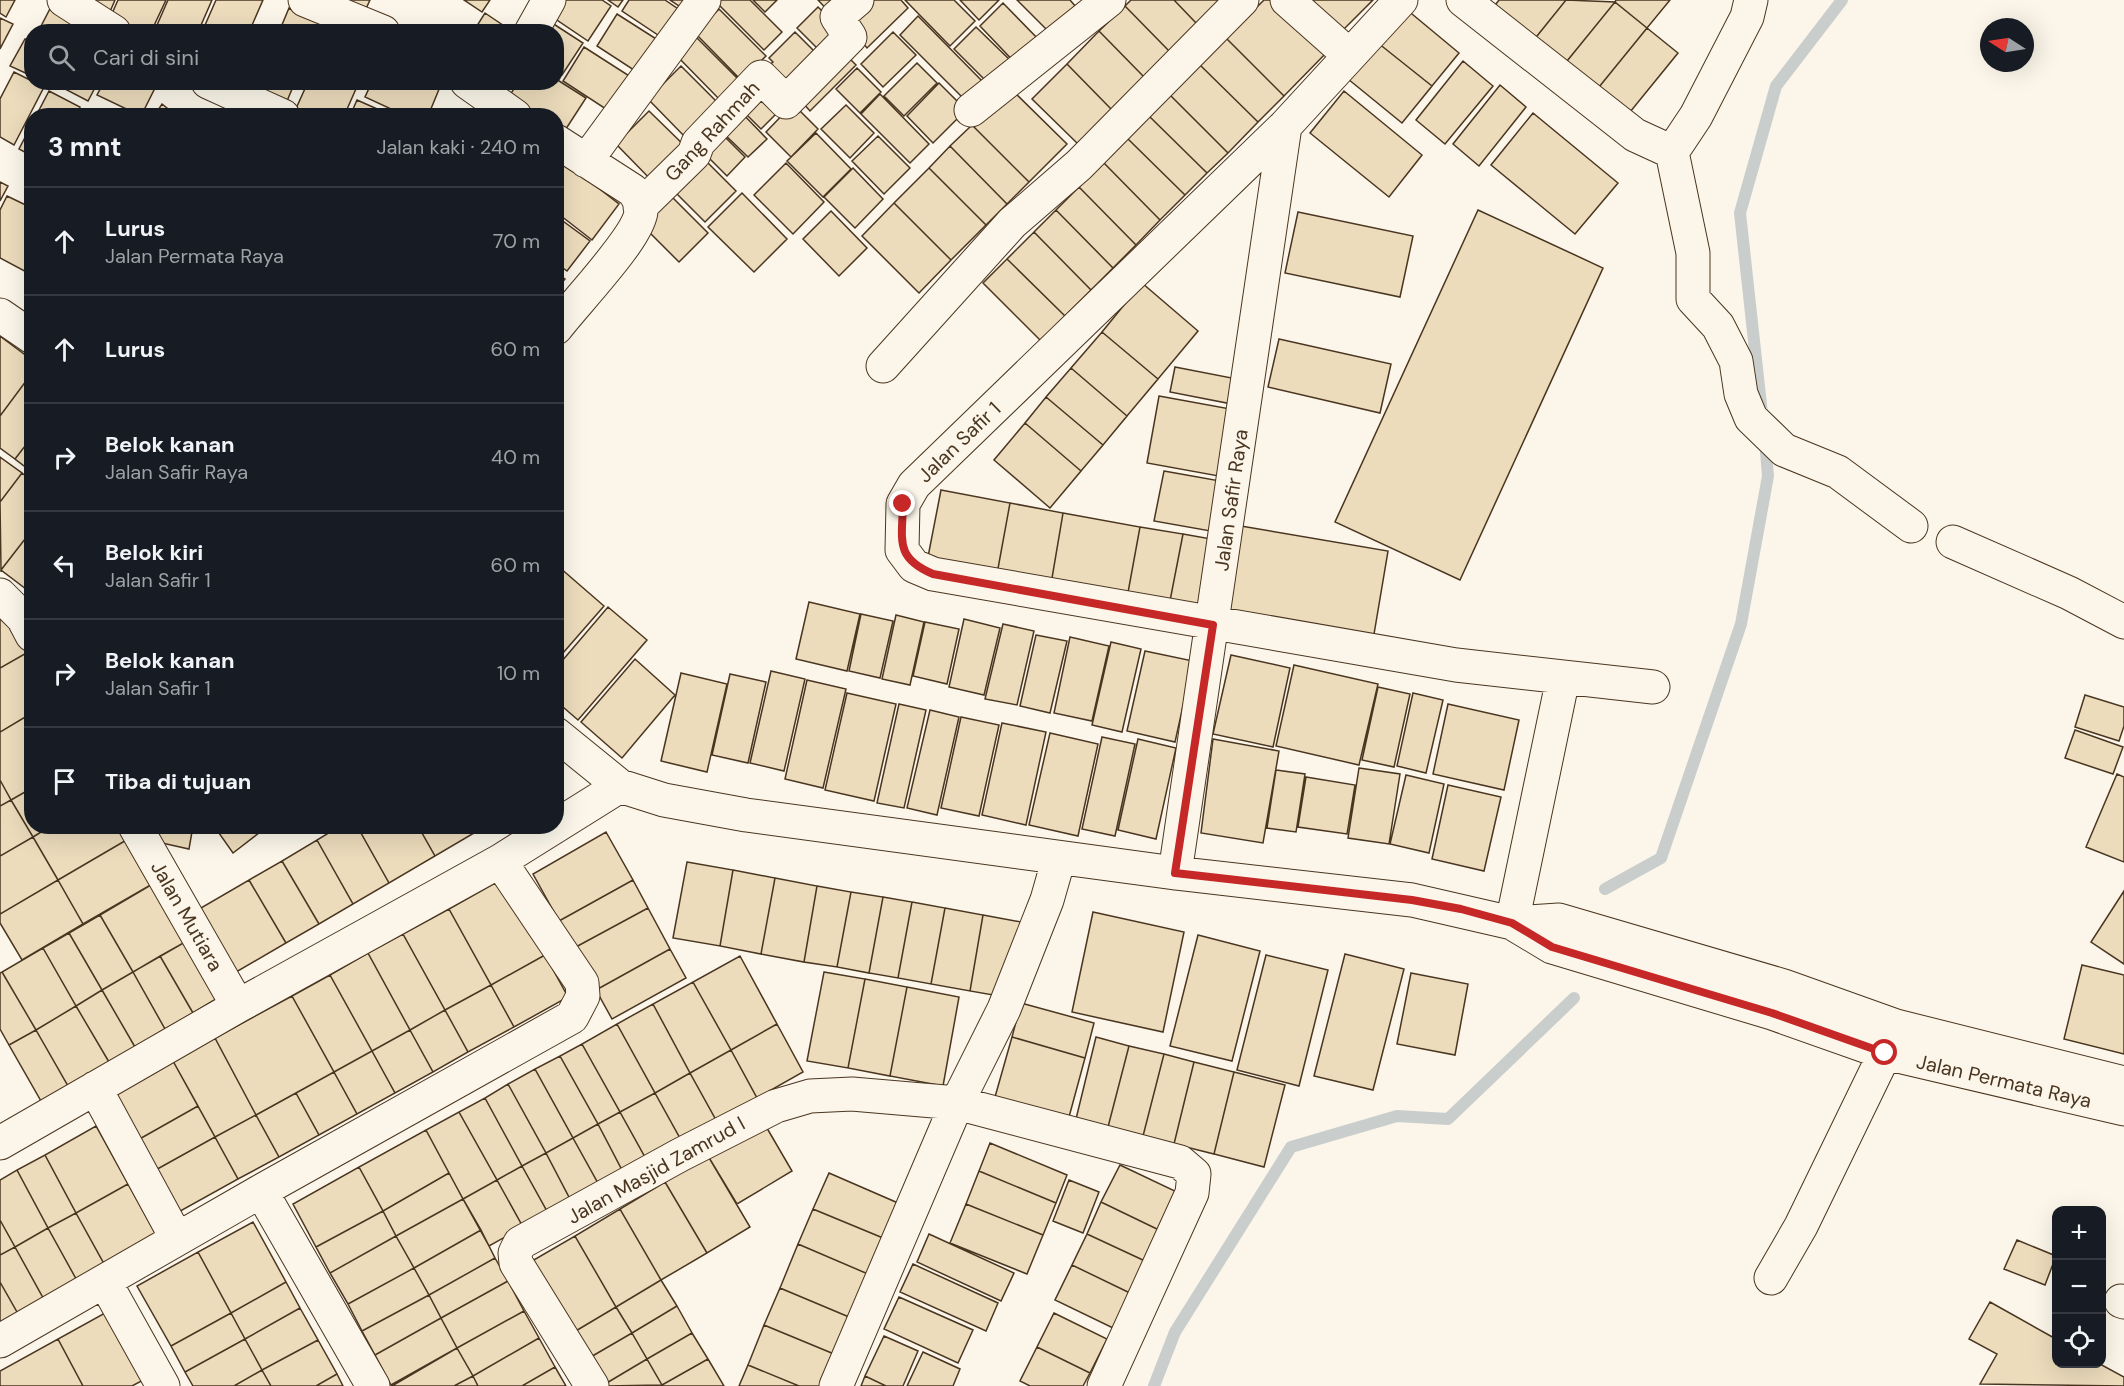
<!DOCTYPE html>
<html lang="id">
<meta charset="utf-8">
<style>
body{margin:0;font-family:"DM Sans",sans-serif;background:#20242c;color:#f1f3f6}
.controls{position:absolute;right:18px;bottom:18px;display:grid;overflow:hidden;border-radius:12px;box-shadow:0 6px 24px #0002}
.controls button{width:54px;height:54px;display:grid;place-items:center;padding:0;border:0;border-bottom:2px solid #363941;background:#171b24;color:#f1f3f6;font:30px sans-serif}
.compass{position:absolute;left:1980px;top:18px;width:54px;height:54px;border-radius:50%;background:#171b24;box-shadow:0 6px 24px #0002;rotate:282deg}
.stop{position:absolute;width:18px;height:18px;margin:-14px;border:4px solid #c62828;border-radius:50%;background:#fff}
.stop.end{background:#c62828;border-color:#fff;box-shadow:0 2px 6px #0008}
.list{margin:0;padding:0;list-style:none}
h2{display:flex;justify-content:space-between;align-items:center;height:78px;margin:0;padding:0 24px;font-size:26px}
h2 small{font-size:20px;font-weight:400;color:#9ea1a6}
.list li{display:grid;grid-template-columns:39px 1fr auto;gap:18px;align-items:center;box-sizing:border-box;height:108px;padding:0 24px;border-top:2px solid #363941}
.list b{display:block;font-size:22px;white-space:nowrap}
.list p{margin:0;font-size:20px;white-space:nowrap;color:#9ea1a6}
.list em{font-size:20px;font-style:normal;color:#9ea1a6}
.icon{flex:none;width:33px;height:33px;fill:none;stroke:currentColor;stroke-width:2;stroke-linecap:round;stroke-linejoin:round}
.map{position:relative;flex:none;width:2124px;height:1386px;overflow:hidden}
.search{position:absolute;background:#171b24;box-shadow:0 6px 24px #0002;left:24px;top:24px;width:540px;height:66px;display:flex;align-items:center;gap:15px;box-sizing:border-box;padding:0 21px;border-radius:24px;color:#9ea1a6;font-size:22px}
.panel{position:absolute;background:#171b24;box-shadow:0 6px 24px #0002;left:24px;top:108px;width:540px;height:726px;border-radius:24px}
.map>svg:first-child{display:block}
.lines{fill:none;stroke-linecap:round;stroke-linejoin:round}
.stream{stroke:#c9cecd;stroke-width:12}
.building{fill:#ecdcbc;stroke:#4a3520;stroke-width:1.5}
.minor-casing{stroke:#4a3520;stroke-width:35}
.minor{stroke:#fbf6e9;stroke-width:33}
.route{stroke:#c62828;stroke-width:8}
.labels{text-anchor:middle;stroke-width:4.5;stroke-linejoin:round;paint-order:stroke}
.street-label{font-size:20px;fill:#4a3520;stroke:#fbf6e9}
</style>
<div class="map">
<svg width="2124" height="1386" viewBox="0 0 2124 1386">
<rect width="100%" height="100%" fill="#fbf6e9"/>
<g class="lines">
<path class="stream" d="M1762,414L1740,213L1776,86L1842,0
M1605,889L1661,858L1741,624L1768,476L1765,440
M1154,1386L1175,1332L1291,1147L1397,1116L1448,1119L1574,998"/>
</g>
<path class="building" d="M0,0H15L6,17L0,13Z
M82,0H115L109,14Z
M118,0H166L151,32H141L110,18Z
M168,0H212L198,32H154Z
M216,0H263L249,32H202Z
M337,0H370L364,13Z
M464,0H490L482,12Z
M561,0H602L611,6L588,41L551,16Z
M608,0H623L618,7Z
M629,0H665L684,13L667,41L622,11Z
M670,0H695L688,12Z
M714,0H750L782,32L764,50Z
M753,0H777L765,12Z
M818,0H849L833,16Z
M865,0H901L908,8L867,48L844,21Z
M905,0H954L975,21L950,46Z
M960,0H999L979,20Z
M1017,0H1070L1076,7L1050,33Z
M1131,0H1174L1197,24L1170,52L1125,6Z
M1174,0H1221L1197,24Z
M1264,0H1277L1328,51L1284,96L1226,38Z
M1310,0H1373L1341,32Z
M1499,0H1566L1533,41L1493,8Z
M1566,0L1615,2L1563,66L1533,41Z
M1616,0H1670L1647,28L1615,2Z
M1615,2L1647,28L1595,92L1563,66Z
M53,3L87,32H38Z
M1003,3L1043,44L1019,67L980,26Z
M1125,6L1170,52L1144,77L1099,31Z
M818,7L842,31L821,52L797,28Z
M289,8L322,23L318,32H279Z
M719,9L766,56L741,80L695,33Z
M1406,9L1459,53L1432,86L1378,43Z
M485,13L513,32H473Z
M617,14L661,42L640,74L597,46Z
M918,16L986,85L968,103L900,35Z
M0,18L13,24L0,49Z
M549,21L583,43L562,75L556,71V32H542Z
M976,27L1013,63L991,86L954,49Z
M1647,28L1678,53L1626,117L1595,92Z
M1099,31L1144,77L1112,110L1067,64Z
M795,32L822,59L785,96L762,72L773,62L769,58Z
M893,32L916,55L883,87L861,64Z
M694,35L739,80L720,100L675,54Z
M1226,38L1284,96L1258,122L1200,65Z
M25,39L32,42V76L10,66Z
M1378,43L1432,86L1402,123L1348,79Z
M584,47L634,79L612,113L563,81Z
M840,49L856,65L810,111L795,94Z
M1463,61L1493,86L1445,144L1416,120Z
M917,63L937,83L904,116L884,96Z
M1067,64L1112,110L1078,144L1032,99Z
M1200,65L1258,122L1228,153L1170,95Z
M681,66L722,107L688,140L648,99Z
M857,68L881,92L860,113L836,89Z
M14,72L44,87L14,145L0,137V99Z
M556,79L586,98L562,135L556,132V116H531L507,100L518,82H556Z
M44,82H60L57,89Z
M66,82H98L88,101L63,88Z
M104,82H158L141,116L97,95Z
M256,82H295L287,101L254,86Z
M308,82H359L344,116H300L294,113Z
M372,82H442L428,116H406L365,97Z
M761,82L784,106L761,129L738,106Z
M939,83L966,110L933,143L907,116Z
M1500,85L1526,107L1479,166L1453,144Z
M1009,87L1067,144L1029,182L972,125Z
M49,91L80,107L76,116H36Z
M1344,91L1422,155L1389,197L1310,133Z
M880,94L929,144L910,163L861,114Z
M1170,95L1228,153L1207,173L1149,116Z
M357,100L393,116H350Z
M162,104L177,116H154Z
M793,104L818,129L791,157L766,132Z
M846,105L874,133L850,158L821,129Z
M739,110L767,139L748,157L720,130Z
M649,111L692,153L658,187L616,144Z
M1533,113L1618,183L1575,234L1491,165Z
M1149,116L1207,173L1185,195L1127,138Z
M32,124V156L19,149Z
M972,125L1029,182L1007,204L950,146Z
M717,129L745,157L727,176L698,147Z
M816,133L851,169L823,197L787,161Z
M878,136L910,168L884,194L852,161Z
M1127,138L1185,195L1160,220L1103,162Z
M950,146L1007,204L986,225L929,168Z
M699,154L736,191L705,222L668,185Z
M558,157L619,204L592,240L556,212Z
M1103,162L1160,220L1136,245L1079,187Z
M786,163L824,202L793,234L754,195Z
M853,168L883,199L855,228L824,197Z
M929,168L986,225L951,260L894,203Z
M0,182L8,186L0,201Z
M1079,187L1136,245L1113,268L1056,210Z
M742,193L787,239L754,272L708,227Z
M7,196L32,208V275L0,258V210Z
M672,197L708,233L679,262L643,226Z
M894,203L951,260L919,293L862,236Z
M1056,210L1113,268L1091,290L1034,232Z
M1478,210L1603,268L1460,580L1335,522Z
M831,211L867,248L839,276L803,239Z
M1298,212L1413,236L1400,297L1285,273Z
M556,216L590,241L567,271L556,263Z
M1034,232L1091,290L1065,316L1007,259Z
M1007,259L1065,316L1041,341L983,283Z
M556,272L565,279L556,289Z
M1142,283L1198,331L1158,379L1102,332Z
M1102,332L1158,379L1127,416L1071,368Z
M0,336L32,360V373L0,416Z
M1279,339L1391,364L1380,413L1268,387Z
M1175,367L1237,379L1232,404L1170,392Z
M1071,368L1127,416L1103,445L1046,397Z
M32,373V437L15,459L0,448V416Z
M1159,396L1236,410L1224,477L1147,463Z
M1046,397L1103,445L1081,471L1025,423Z
M1025,423L1081,471L1050,508L994,460Z
M32,437V472L15,459Z
M0,457L22,473L0,502Z
M1164,471L1226,482L1216,532L1154,521Z
M22,473L32,481V530L1,570L0,502Z
M941,490L1010,503L997,574L927,562Z
M1010,503L1063,513L1051,584L997,574Z
M1063,513L1140,527L1127,598L1051,584Z
M1235,525L1388,551L1372,646L1219,619Z
M1140,527L1183,534L1169,606L1127,598Z
M32,530V581L26,589L1,570Z
M1183,534L1217,540L1204,612L1169,606Z
M556,547L563,552L556,560Z
M559,567L604,606L556,661V570Z
M32,581V593L26,589Z
M809,602L860,614L847,671L796,659Z
M0,606L30,651L0,668Z
M608,607L647,640L578,720L556,701V668Z
M861,614L893,621L880,678L849,671Z
M896,615L924,622L910,685L882,679Z
M964,619L1000,628L984,695L949,687Z
M925,622L959,629L947,684L913,676Z
M1003,624L1034,631L1017,705L985,699Z
M1036,635L1067,641L1050,713L1020,706Z
M1070,637L1109,646L1092,721L1054,713Z
M1111,642L1141,649L1122,732L1092,725Z
M30,651L32,713L0,732V668Z
M1145,651L1193,661L1175,742L1127,731Z
M1231,655L1290,668L1273,747L1213,734Z
M635,659L675,695L622,758L581,722Z
M1294,665L1378,684L1359,765L1276,746Z
M771,671L805,679L784,771L750,763Z
M681,673L727,684L707,772L661,761Z
M730,674L766,682L748,763L712,755Z
M807,680L846,689L823,788L785,779Z
M1378,687L1410,694L1394,767L1362,760Z
M847,693L896,704L874,801L825,790Z
M1413,693L1443,700L1426,773L1397,766Z
M2085,695L2124,707V726L2119,741L2075,727Z
M899,704L926,710L904,808L877,803Z
M1448,704L1519,720L1504,790L1433,774Z
M930,710L959,717L937,815L907,808Z
M32,713V788L11,800L0,780V732Z
M961,717L999,725L979,816L941,808Z
M1002,723L1046,732L1026,825L982,815Z
M2075,730L2123,747L2113,774L2065,758Z
M1050,733L1098,744L1078,836L1029,825Z
M1102,737L1135,744L1115,836L1082,829Z
M1138,739L1176,748L1156,839L1118,830Z
M1213,739L1279,751L1263,843L1201,833Z
M1359,768L1400,774L1389,844L1348,838Z
M1276,770L1305,774L1296,832L1267,828Z
M2117,774L2124,777V862L2086,847Z
M1406,775L1444,784L1429,853L1390,844Z
M1306,777L1355,785L1347,834L1298,827Z
M0,780L11,800L0,806Z
M1448,785L1501,797L1484,871L1432,859Z
M32,788V826H51L33,837L11,800Z
M11,800L33,837L0,856V806Z
M51,826H131L135,835L58,880L33,837Z
M156,826H193L189,849L153,841Z
M214,826H268L233,853Z
M340,826H357L389,883L353,904L317,840Z
M357,826H418L435,856L389,883Z
M418,826H486L435,856Z
M606,832L633,880L559,921L533,874Z
M135,835L161,879L83,924L58,880Z
M33,837L58,880L0,914V856Z
M317,840L353,904L319,924L282,861Z
M282,861L319,924L286,943L249,880Z
M687,862L733,870L720,946L673,938Z
M733,870L775,878L761,954L720,946Z
M504,878L545,955L491,985L449,909Z
M775,878L817,886L804,962L761,954Z
M161,879L194,937L133,972L100,915Z
M58,880L83,924L22,960L0,923V914Z
M249,880L286,943L231,975L194,912Z
M633,880L648,908L574,948L559,921Z
M817,886L851,892L837,967L804,962Z
M2124,891V964L2091,942Z
M851,892L883,897L869,973L837,967Z
M883,897L912,902L898,978L869,973Z
M912,902L945,908L931,984L898,978Z
M648,908L670,949L596,990L574,948Z
M945,908L983,915L970,991L931,984Z
M449,909L491,985L445,1010L403,934Z
M1093,912L1184,932L1163,1032L1072,1012Z
M100,915L133,972L102,990L69,933Z
M983,915L1021,922L993,995L970,991Z
M69,933L102,990L76,1006L43,948Z
M403,934L445,1010L410,1030L368,953Z
M1198,935L1260,951L1232,1061L1170,1046Z
M194,937L226,993L193,1013L160,956Z
M43,948L76,1006L36,1030L2,972Z
M670,949L686,978L612,1019L596,990Z
M368,953L410,1030L372,1051L330,975Z
M1345,954L1404,969L1373,1090L1314,1076Z
M545,955L568,997L514,1027L491,985Z
M1266,955L1328,970L1299,1086L1237,1070Z
M160,956L193,1013L165,1029L133,972Z
M740,956L777,1024L731,1050L693,982Z
M2082,965L2124,975V1054L2064,1039Z
M2,972L36,1030L9,1045L0,1029V973Z
M133,972L165,1029L135,1047L102,990Z
M824,972L865,979L848,1068L807,1061Z
M1411,973L1468,984L1455,1055L1397,1044Z
M330,975L372,1051L334,1072L292,996Z
M865,979L907,987L890,1076L848,1068Z
M693,982L731,1050L690,1073L653,1004Z
M491,985L514,1027L468,1052L445,1010Z
M907,987L959,997L943,1086L890,1076Z
M102,990L135,1047L109,1062L76,1006Z
M292,996L334,1072L256,1115L215,1038Z
M1021,1003L1094,1023L1085,1058L1012,1037Z
M653,1004L690,1073L655,1093L617,1024Z
M76,1006L109,1062L68,1086L36,1030Z
M445,1010L468,1052L433,1072L410,1030Z
M617,1024L655,1093L620,1112L582,1044Z
M777,1024L803,1072L757,1098L731,1050Z
M36,1030L68,1086L41,1101L9,1045Z
M410,1030L433,1072L395,1093L372,1051Z
M1012,1037L1085,1058L1069,1117L995,1097Z
M1096,1037L1129,1046L1108,1127L1076,1119Z
M215,1038L256,1115L215,1137L173,1061Z
M582,1044L620,1112L598,1124L560,1056Z
M1129,1046L1164,1054L1143,1136L1108,1127Z
M731,1050L757,1098L716,1120L690,1073Z
M372,1051L395,1093L357,1114L334,1072Z
M1164,1054L1194,1062L1174,1144L1143,1136Z
M560,1056L598,1124L573,1138L535,1069Z
M173,1061L198,1106L136,1141L111,1096Z
M1194,1062L1234,1072L1214,1154L1174,1144Z
M535,1069L573,1138L546,1153L508,1084Z
M334,1072L357,1114L319,1135L296,1093Z
M1234,1072L1285,1085L1264,1167L1214,1154Z
M690,1073L716,1120L681,1140L655,1093Z
M508,1084L546,1153L522,1166L485,1098Z
M296,1093L319,1135L279,1157L256,1115Z
M655,1093L681,1140L646,1159L620,1112Z
M485,1098L522,1166L497,1180L459,1112Z
M198,1106L215,1137L152,1172L136,1141Z
M459,1112L497,1180L463,1199L426,1130Z
M620,1112L646,1159L623,1172L598,1124Z
M256,1115L279,1157L238,1179L215,1137Z
M764,1123L792,1171L737,1204L708,1156Z
M598,1124L623,1172L599,1185L573,1138Z
M96,1126L128,1184L76,1213L45,1155Z
M426,1130L449,1173L383,1211L359,1167Z
M215,1137L238,1179L175,1214L152,1172Z
M573,1138L599,1185L571,1201L546,1153Z
M990,1143L1067,1175L1056,1203L979,1171Z
M546,1153L571,1201L548,1213L522,1166Z
M45,1155L76,1213L48,1228L17,1170Z
M708,1156L750,1227L707,1253L665,1182Z
M1120,1165L1177,1192L1159,1230L1101,1202Z
M522,1166L548,1213L523,1227L497,1180Z
M359,1167L383,1211L316,1247L293,1204Z
M17,1170L48,1228L15,1247L0,1220V1180Z
M979,1171L1056,1203L1043,1235L966,1204Z
M449,1173L463,1199L396,1236L383,1211Z
M829,1173L898,1203L883,1238L813,1209Z
M497,1180L523,1227L489,1246L463,1199Z
M1069,1180L1099,1192L1083,1233L1053,1221Z
M665,1182L707,1253L661,1280L620,1209Z
M128,1184L160,1242L108,1271L76,1213Z
M463,1199L481,1230L414,1268L396,1236Z
M1101,1202L1159,1230L1145,1261L1087,1234Z
M966,1204L1043,1235L1027,1274L950,1243Z
M620,1209L661,1280L616,1307L575,1236Z
M813,1209L883,1238L868,1274L798,1244Z
M383,1211L396,1236L330,1273L316,1247Z
M76,1213L108,1271L80,1286L48,1228Z
M0,1220L15,1247L0,1255Z
M253,1222L286,1282L231,1313L198,1252Z
M48,1228L80,1286L47,1305L15,1247Z
M481,1230L495,1258L429,1295L414,1268Z
M929,1234L1014,1273L1001,1301L917,1262Z
M1087,1234L1145,1261L1130,1293L1072,1265Z
M396,1236L414,1268L348,1304L330,1273Z
M575,1236L616,1307L574,1332L532,1261Z
M2017,1240L2056,1256L2045,1285L2004,1269Z
M798,1244L868,1274L849,1317L780,1288Z
M15,1247L47,1305L21,1319L0,1282V1255Z
M198,1252L231,1313L171,1346L137,1286Z
M495,1258L508,1281L441,1318L429,1295Z
M913,1264L998,1303L986,1331L900,1292Z
M1072,1265L1130,1293L1113,1328L1055,1300Z
M414,1268L429,1295L362,1331L348,1304Z
M661,1280L677,1306L632,1333L616,1307Z
M508,1281L524,1311L457,1348L441,1318Z
M0,1282L21,1319L0,1331Z
M286,1282L300,1308L245,1339L231,1313Z
M780,1288L849,1317L834,1354L764,1325Z
M429,1295L441,1318L375,1355L362,1331Z
M899,1297L973,1330L958,1363L884,1329Z
M1990,1302L2056,1339V1364H2100L2124,1377V1386L1980,1384L1997,1354L1969,1339Z
M677,1306L692,1333L647,1359L632,1333Z
M616,1307L632,1333L589,1358L574,1332Z
M114,1308L151,1376L132,1386H83L58,1339Z
M300,1308L318,1340L262,1370L245,1339Z
M524,1311L539,1338L473,1376L457,1348Z
M231,1313L245,1339L185,1372L171,1346Z
M1054,1313L1107,1339L1090,1373L1037,1347Z
M441,1318L457,1348L391,1385L375,1355Z
M764,1325L834,1354L821,1386H799L748,1365Z
M632,1333L647,1359L605,1384L589,1358Z
M692,1333L708,1359L662,1385L647,1359Z
M884,1336L918,1351L903,1386H886L865,1376Z
M539,1338L555,1367L522,1386H478L473,1376Z
M58,1339L83,1386H0V1371Z
M245,1339L262,1370L234,1386H193L185,1372Z
M318,1340L337,1374L316,1386H271L262,1370Z
M1037,1347L1090,1373L1083,1386H1030L1020,1381Z
M457,1348L473,1376L454,1386H392Z
M923,1352L960,1369L953,1386H907Z
M647,1359L662,1385L605,1386V1384Z
M708,1359L724,1386H663L662,1385Z
M748,1365L799,1386H739Z
M555,1367L566,1386H522Z
M262,1370L271,1386H234Z
M337,1374L343,1386H316Z
M473,1376L478,1386H454Z
M865,1376L886,1386H861Z"/>
<g class="lines">
<defs>
<path id="minor" d="M64,0L114,32
M305,0L383,32
M1287,0L1349,55
M1401,0L1285,126L914,485L903,504L902,550L914,566L933,574L1456,665L1653,687
M1463,0L1635,135L1672,152
M1751,0L1747,17L1696,116L1672,152L1693,253V299L1718,326L1736,361L1741,394L1751,418L1784,450L1838,472L1911,526
M531,32L549,0
M208,82L283,116
M467,82L515,116
M971,110L1109,0
M556,141L632,190C637,195 641,203 641,211C640,236 574,304 556,328
M586,161L704,0
M640,207L694,154L698,143L761,77L786,102L850,37L837,17L857,0
M0,315L32,337
M883,366L1012,223L1079,165L1242,0
M1953,542L2069,593L2124,622
M0,595L23,618L32,635
M556,734L620,786L664,800L746,815L1175,873L1412,900L1512,923L1559,920L1784,986L1896,1026L2124,1083
M135,826L238,1006
M556,826L620,786
M1175,873L1285,126
M1512,923L1552,947L1772,1013L1885,1053L2124,1109
M1512,923L1563,678
M95,1088L177,1239
M0,1143L238,1006L500,861L556,826
M261,1191L373,1386
M1771,1278L1801,1226L1885,1053
M105,1282L163,1386
M2121,1301L2124,1302
M0,1341L261,1191L572,1017L583,996L582,983L500,861
M592,1386L516,1263L515,1253L520,1243L680,1155L776,1106L810,1096L852,1094L957,1103L1180,1162L1194,1174L1192,1193L1104,1386
M836,1386L957,1103L1004,1009L1047,900L1059,858"/>
</defs>
<use href="#minor" class="minor-casing"/>
<use href="#minor" class="minor"/>
</g>
<g class="lines">
<path class="route" d="M903,504C902,541 895,558 933,574L1213,625L1175,873L1412,900L1461,909L1512,923L1552,947L1772,1013L1885,1053"/>
</g>
<g class="labels">
<g class="street-label">
<text transform="translate(712 131) rotate(-47)" y="7">Gang Rahmah</text>
<text transform="translate(959 442) rotate(-44)" y="7">Jalan Safir 1</text>
<text transform="translate(1231 500) rotate(-82)" y="7">Jalan Safir Raya</text>
<text transform="translate(187 916) rotate(60)" y="7">Jalan Mutiara</text>
<text transform="translate(2004 1081) rotate(13)" y="7">Jalan Permata Raya</text>
<text transform="translate(656 1170) rotate(-29)" y="7">Jalan Masjid Zamrud I</text>
</g>
</g>
</svg>
<div class="controls">
<button>+</button>
<button>−</button>
<button><svg class="icon" aria-label="locate" viewBox="0 0 24 24"><circle cx="12" cy="12" r="6"/><path d="M12 2v4M12 18v4M2 12h4M18 12h4"/></svg></button>
</div>
<svg class="compass" viewBox="-18 -18 36 36"><path d="M0-13l5 13h-10z" fill="#e53935"/><path d="M0 13l5-13h-10z" fill="#9ea1a6"/></svg>
<div class="stop" style="left:1885px;top:1053px"></div>
<div class="stop end" style="left:903px;top:504px"></div>
<div class="search"><svg class="icon" aria-label="search" viewBox="0 0 24 24"><circle cx="10" cy="10" r="6"/><path d="M15 15l6 6"/></svg>Cari di sini</div>
<section class="panel">
<h2>3 mnt<small>Jalan kaki · 240 m</small></h2>
<ul class="list">
<li><svg class="icon" aria-label="ahead" viewBox="0 0 24 24"><path d="M12 20V5M6 11l6-6 6 6"/></svg><div><b>Lurus</b><p>Jalan Permata Raya</p></div><em>70 m</em></li>
<li><svg class="icon" aria-label="ahead" viewBox="0 0 24 24"><path d="M12 20V5M6 11l6-6 6 6"/></svg><div><b>Lurus</b></div><em>60 m</em></li>
<li><svg class="icon" aria-label="right" viewBox="0 0 24 24"><path d="M7 20v-9h11M14 6l5 5-5 5"/></svg><div><b>Belok kanan</b><p>Jalan Safir Raya</p></div><em>40 m</em></li>
<li><svg class="icon" aria-label="left" viewBox="0 0 24 24"><path d="M17 20v-9H6M10 6l-5 5 5 5"/></svg><div><b>Belok kiri</b><p>Jalan Safir 1</p></div><em>60 m</em></li>
<li><svg class="icon" aria-label="right" viewBox="0 0 24 24"><path d="M7 20v-9h11M14 6l5 5-5 5"/></svg><div><b>Belok kanan</b><p>Jalan Safir 1</p></div><em>10 m</em></li>
<li><svg class="icon" aria-label="arrive" viewBox="0 0 24 24"><path d="M6 21V4h12l-3 4 3 4H6"/></svg><div><b>Tiba di tujuan</b></div></li>
</ul>
</section>
</div>
